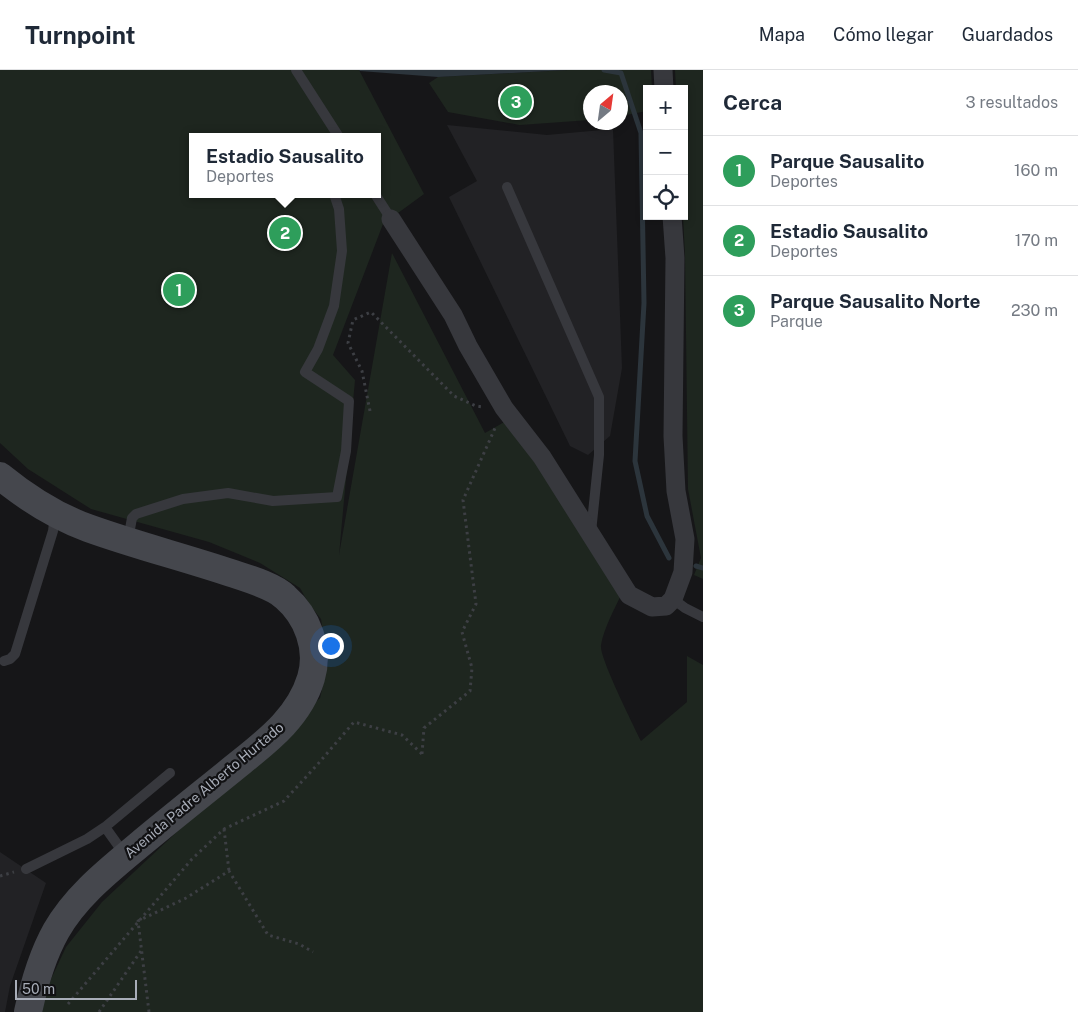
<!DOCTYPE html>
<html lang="es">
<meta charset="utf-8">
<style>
body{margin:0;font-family:"Public Sans",sans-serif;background:#f6f6f7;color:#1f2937}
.controls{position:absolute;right:15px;top:15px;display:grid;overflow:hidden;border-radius:0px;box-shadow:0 2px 8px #0003}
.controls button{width:45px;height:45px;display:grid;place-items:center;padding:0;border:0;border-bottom:1px solid #e0e1e3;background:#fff;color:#1f2937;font:25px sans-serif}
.compass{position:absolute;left:583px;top:15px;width:45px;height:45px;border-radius:50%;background:#fff;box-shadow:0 2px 8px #0003;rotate:29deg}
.scale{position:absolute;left:15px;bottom:12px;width:122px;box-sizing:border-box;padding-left:5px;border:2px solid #a8adb8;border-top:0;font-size:14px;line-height:18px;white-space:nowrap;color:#a8adb8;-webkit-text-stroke:4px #111113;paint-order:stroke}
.you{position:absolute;left:330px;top:575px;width:18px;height:18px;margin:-12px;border:4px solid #fff;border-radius:50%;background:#1a73e8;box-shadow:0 0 0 8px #1a73e833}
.badge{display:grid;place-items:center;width:32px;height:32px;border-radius:50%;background:#ea580c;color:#fff;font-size:16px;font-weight:700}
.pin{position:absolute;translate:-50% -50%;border:2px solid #fff;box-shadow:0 1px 5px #0006}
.popup{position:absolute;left:189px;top:63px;width:192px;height:65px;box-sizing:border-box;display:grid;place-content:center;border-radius:0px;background:#fff;filter:drop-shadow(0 1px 4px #0005);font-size:16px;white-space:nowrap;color:#747a83}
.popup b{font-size:19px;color:#1f2937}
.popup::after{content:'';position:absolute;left:50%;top:100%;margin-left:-10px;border:10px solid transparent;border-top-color:#fff}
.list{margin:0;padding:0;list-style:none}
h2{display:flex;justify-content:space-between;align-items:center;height:65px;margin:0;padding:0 20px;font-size:21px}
h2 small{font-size:16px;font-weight:400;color:#747a83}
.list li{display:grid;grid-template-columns:32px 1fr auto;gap:15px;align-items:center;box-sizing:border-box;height:70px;padding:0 20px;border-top:1px solid #e0e1e3}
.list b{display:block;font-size:19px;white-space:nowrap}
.list p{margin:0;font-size:16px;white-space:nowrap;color:#747a83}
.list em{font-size:16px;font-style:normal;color:#747a83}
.icon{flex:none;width:28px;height:28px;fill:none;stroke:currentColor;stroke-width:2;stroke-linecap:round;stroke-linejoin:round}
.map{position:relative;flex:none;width:703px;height:942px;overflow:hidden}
header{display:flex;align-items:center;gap:30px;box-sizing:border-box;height:70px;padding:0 25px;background:#fff;border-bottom:1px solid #e0e1e3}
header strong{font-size:24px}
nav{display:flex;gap:28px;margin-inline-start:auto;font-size:18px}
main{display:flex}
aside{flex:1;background:#fff}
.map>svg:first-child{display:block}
.built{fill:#222225}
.green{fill:#1e261f;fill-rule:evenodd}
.water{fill:#2c353c}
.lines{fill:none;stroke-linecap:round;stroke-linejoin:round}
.stream{stroke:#2c353c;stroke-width:5}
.path{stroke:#3d3f44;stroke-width:3;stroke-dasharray:2.5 4;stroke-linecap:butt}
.service{stroke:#37383d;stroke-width:10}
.minor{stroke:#37383d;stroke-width:19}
.secondary{stroke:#45474d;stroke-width:28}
.labels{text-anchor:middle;stroke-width:4.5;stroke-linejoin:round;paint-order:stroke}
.street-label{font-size:14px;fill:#a8adb8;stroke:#111113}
</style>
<header>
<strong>Turnpoint</strong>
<nav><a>Mapa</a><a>Cómo llegar</a><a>Guardados</a></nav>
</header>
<main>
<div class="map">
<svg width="703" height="942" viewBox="0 0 703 942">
<rect width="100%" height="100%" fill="#161618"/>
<path class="built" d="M447,55L547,65L613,59L622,298L610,366L588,385L570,376L449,127L477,111Z
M0,782L46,813L10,916L5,942H0Z"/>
<path class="green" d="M0,0H359L424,124L383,154L333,285L355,310L339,485L392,183L485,363L513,347L621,525C614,540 604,558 601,575C599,587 634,656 641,671L687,632V586L703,595V942H42L45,922L66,877L102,832L320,628L328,593L321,549L309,534L300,518L260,493L209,472L91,439L28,399L0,373ZM192,67H378V124H192Z
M567,0H651L652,19H647V41L621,46L620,22H590V50L520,55L448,42L429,13L438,7Z
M675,0H703V509L694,505L701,488L688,419L685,185L683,146L684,19H676Z"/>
<path class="water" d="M359,0H567L438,7L360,1Z"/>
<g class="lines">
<path class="stream" d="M604,0L621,3L641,63L644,233L635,391L647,446L669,488
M696,496L703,498"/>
<path class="path" d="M370,341L362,301L348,273L353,250L371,242L454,326L476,336L483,337
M422,684L424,658L470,621L472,598L462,562L476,534L463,430L496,356
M224,759L229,801
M0,806L14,802
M68,934L192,789L224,759L284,731L317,695L354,652L402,665L422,684
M99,942L141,881
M149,942L138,851L186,828L229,801L268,865L299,874L313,882"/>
<path class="service" d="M296,0L339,67
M507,117L599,327V385L591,462
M375,124L391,149
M128,470L132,448L136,444L183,429L228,423L273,431L337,427L346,381L349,331L305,302L318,279L334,236L342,181L339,139L334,124
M673,529L685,538L703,547
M4,591L10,589L15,584L53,461L55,445
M105,757L170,703
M26,799L87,769L105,757L125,785"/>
<path class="minor" d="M663,0L664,19
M391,149L453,245L468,276L504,338L542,387L629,525L652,537L666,536L673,529L683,502L685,469L676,421L673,366L675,188L672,146"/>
<path class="secondary" d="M0,406C27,428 55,446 88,458C135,475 183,487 231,503C246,508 274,516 285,527C307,546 320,578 311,608C299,648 266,672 235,697C203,723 170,749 139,775C108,801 76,826 56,861C42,886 34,914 28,942"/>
</g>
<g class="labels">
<g class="street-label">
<text transform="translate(204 720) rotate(-40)" y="5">Avenida Padre Alberto Hurtado</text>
</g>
</g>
</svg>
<div class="controls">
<button>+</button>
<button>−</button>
<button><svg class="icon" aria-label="locate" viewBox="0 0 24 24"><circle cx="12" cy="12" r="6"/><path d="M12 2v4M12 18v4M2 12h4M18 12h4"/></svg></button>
</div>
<svg class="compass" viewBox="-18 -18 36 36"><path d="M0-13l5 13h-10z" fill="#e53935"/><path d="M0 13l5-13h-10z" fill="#747a83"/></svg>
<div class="scale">50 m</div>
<div class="you"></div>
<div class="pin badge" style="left:179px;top:220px;background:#2e9e5b">1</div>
<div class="pin badge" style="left:285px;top:163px;background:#2e9e5b">2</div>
<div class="popup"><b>Estadio Sausalito</b>Deportes</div>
<div class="pin badge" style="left:516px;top:32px;background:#2e9e5b">3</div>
</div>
<aside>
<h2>Cerca<small>3 resultados</small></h2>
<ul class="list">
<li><span class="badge" style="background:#2e9e5b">1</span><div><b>Parque Sausalito</b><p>Deportes</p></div><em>160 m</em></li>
<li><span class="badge" style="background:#2e9e5b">2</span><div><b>Estadio Sausalito</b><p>Deportes</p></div><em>170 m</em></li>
<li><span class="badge" style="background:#2e9e5b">3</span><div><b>Parque Sausalito Norte</b><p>Parque</p></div><em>230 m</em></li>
</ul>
</aside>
</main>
